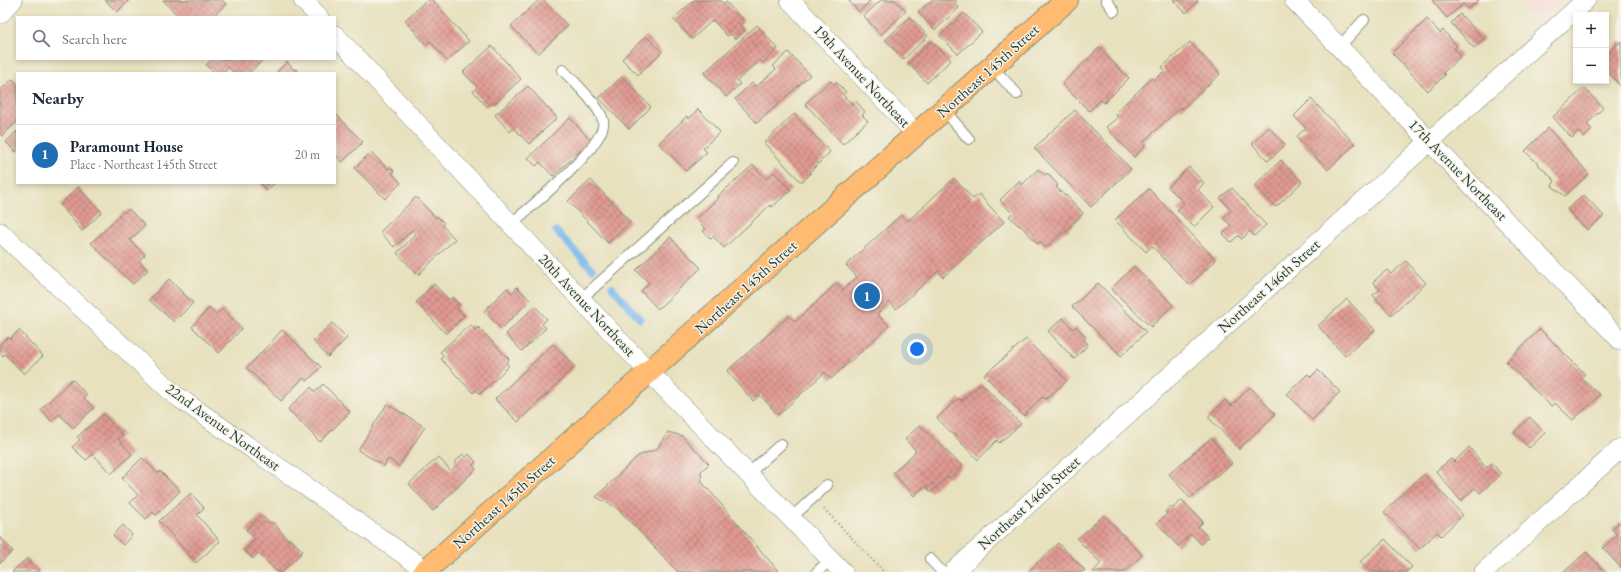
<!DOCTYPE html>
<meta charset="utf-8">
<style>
body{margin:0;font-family:"EB Garamond",serif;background:#f6f6f7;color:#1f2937}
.controls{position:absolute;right:12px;top:12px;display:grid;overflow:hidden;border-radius:0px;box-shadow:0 2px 6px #0003}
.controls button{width:36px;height:36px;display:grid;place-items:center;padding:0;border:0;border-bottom:1px solid #e0e1e3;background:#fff;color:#1f2937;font:20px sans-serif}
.you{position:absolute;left:917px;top:349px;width:14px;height:14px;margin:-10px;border:3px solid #fff;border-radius:50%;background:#1a73e8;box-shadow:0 0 0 6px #1a73e833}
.badge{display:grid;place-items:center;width:26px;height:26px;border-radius:50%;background:#1f6fb2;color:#fff;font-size:13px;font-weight:700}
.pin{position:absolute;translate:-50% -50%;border:2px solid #fff;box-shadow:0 1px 4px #0006}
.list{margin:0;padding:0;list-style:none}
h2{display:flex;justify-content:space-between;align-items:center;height:52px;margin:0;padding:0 16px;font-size:17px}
h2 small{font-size:13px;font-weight:400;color:#747a83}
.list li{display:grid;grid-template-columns:26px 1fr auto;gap:12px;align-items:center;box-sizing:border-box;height:60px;padding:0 16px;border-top:1px solid #e0e1e3}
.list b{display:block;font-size:15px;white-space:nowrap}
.list p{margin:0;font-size:13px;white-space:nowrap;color:#747a83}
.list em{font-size:13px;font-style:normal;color:#747a83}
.icon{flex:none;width:22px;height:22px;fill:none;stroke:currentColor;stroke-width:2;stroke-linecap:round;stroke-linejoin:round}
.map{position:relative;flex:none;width:1621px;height:572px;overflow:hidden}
.search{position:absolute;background:#fff;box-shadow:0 2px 6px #0003;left:16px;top:16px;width:320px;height:44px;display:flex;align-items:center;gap:10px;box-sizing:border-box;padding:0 14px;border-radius:0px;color:#747a83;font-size:15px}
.panel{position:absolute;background:#fff;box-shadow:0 2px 6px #0003;left:16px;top:72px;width:320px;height:112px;border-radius:0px}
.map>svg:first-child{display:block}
.built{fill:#f7d0cf}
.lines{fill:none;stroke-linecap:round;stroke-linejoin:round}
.stream{stroke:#79b8ed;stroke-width:7}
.building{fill:url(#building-cross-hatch)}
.lane-casing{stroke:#838f79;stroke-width:12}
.street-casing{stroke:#838f79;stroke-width:20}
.primary-casing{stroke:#838f79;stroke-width:24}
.path{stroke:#838f79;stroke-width:2.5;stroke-dasharray:1 3;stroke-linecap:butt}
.lane{stroke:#fff;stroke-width:10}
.street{stroke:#fff;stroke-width:19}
.primary{stroke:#ffbb71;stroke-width:22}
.labels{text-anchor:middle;stroke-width:3;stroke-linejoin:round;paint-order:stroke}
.street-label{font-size:15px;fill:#1f3d34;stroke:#f7f3e8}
</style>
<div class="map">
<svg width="1621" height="572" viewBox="0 0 1621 572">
<defs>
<pattern id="building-cross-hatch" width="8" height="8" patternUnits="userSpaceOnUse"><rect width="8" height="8" fill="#e09a93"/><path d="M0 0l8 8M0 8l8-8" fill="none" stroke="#b57f79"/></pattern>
</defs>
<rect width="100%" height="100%" fill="#f7f3e8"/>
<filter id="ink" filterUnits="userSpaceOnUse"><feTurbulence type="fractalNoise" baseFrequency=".025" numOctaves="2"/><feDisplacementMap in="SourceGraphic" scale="8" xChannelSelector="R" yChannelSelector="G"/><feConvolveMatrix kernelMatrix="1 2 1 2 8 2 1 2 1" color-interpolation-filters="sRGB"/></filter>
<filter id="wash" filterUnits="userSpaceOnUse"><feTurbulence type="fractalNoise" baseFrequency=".012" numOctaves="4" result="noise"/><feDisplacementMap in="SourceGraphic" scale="16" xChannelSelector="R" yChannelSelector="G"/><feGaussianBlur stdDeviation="0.9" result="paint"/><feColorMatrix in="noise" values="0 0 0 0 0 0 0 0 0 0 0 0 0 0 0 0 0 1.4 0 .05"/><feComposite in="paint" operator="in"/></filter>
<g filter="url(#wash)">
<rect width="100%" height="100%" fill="#e7e1be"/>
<path class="built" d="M1519,0H1564L1540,22Z"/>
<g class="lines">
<path class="stream" d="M556,231L592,269
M612,287L640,319"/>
</g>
<g id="blocks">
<path class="building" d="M105,0H129L117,12Z
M163,0H222L226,4L212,17H179Z
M427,0H432L469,41L447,61L430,41L426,45L405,20Z
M539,0H543L568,26L538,54L511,26Z
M694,0H720L724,4L726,2L744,21L740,25L745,30L735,39L731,34L727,36L713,20L692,39L673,19Z
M848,0H871L859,12Z
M881,0H895L906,11L881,35L864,16Z
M932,0H956L955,3L959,8L935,30L918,12Z
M1173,0H1197L1198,1L1186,13Z
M1432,0H1479L1468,9L1463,4L1447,18Z
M964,13L982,32L958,54L940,36Z
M1460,14L1484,39L1474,48L1451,23Z
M910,17L928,36L904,59L885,40Z
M1427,19L1440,33L1443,30L1457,46L1454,48L1461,56L1443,73L1445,75L1428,91L1392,53Z
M757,25L778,49L763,63L760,60L737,81L740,84L726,97L704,73Z
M646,36L662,52L638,75L622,59Z
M932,41L951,60L927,83L908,63Z
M1621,41V87L1606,70V55Z
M1190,42L1220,74L1182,109L1181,107L1144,141L1145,146L1134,157L1106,127L1118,117L1115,113L1152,78L1154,80L1165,71L1162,67Z
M492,46L521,79L493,105L491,103L487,107L473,91L477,87L463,72Z
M1099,48L1129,78L1104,103L1101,100L1089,111L1062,84Z
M788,52L810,75L757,123L735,99L752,83L756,87L776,69L773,66Z
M212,59H264L249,73H234L228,67L223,73H214L206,65Z
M287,62L294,70L296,69L299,73H276Z
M622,77L651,107L629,129L599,98Z
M13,79L17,83V122L2,136L0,134V90Z
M830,81L834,84L836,82L846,92L843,95L852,104L856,101L865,112L862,115L868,121L843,144L805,104Z
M528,86L557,118L529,144L514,128L510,132L495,115Z
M1584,88L1603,108L1587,124L1592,130L1584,138L1578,132L1572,138L1553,117Z
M1311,99L1355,144L1328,170L1296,137L1306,128L1294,116Z
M698,109L720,132L703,148L707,152L686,171L659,143L687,116L689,119Z
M1075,110L1131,169L1091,207L1034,148Z
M335,113L363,142L342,162L335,154Z
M794,114L830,152L810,172L811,173L803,181H800L764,143Z
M570,118L591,141L553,176L540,162L536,166L528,158Z
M1269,127L1285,145L1268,161L1252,144Z
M1548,128L1589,174L1565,196L1552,186L1555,181L1525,151Z
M17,131V151L16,152L6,142Z
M371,152L388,169L390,167L394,171L392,173L401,183L385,199L355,168Z
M1281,160L1302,182L1276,207L1255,185Z
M753,165L766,179L774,172L791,190L772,207L770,205L724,248L713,236L711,239L703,231L706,229L696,219L719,197L718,196Z
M1189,167L1204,183L1198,190L1214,207L1194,227L1177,210L1184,203L1168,187Z
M1038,169L1045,175L1047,173L1058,185L1056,187L1065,196L1066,195L1083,213L1066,232L1065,231L1046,248L1040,241L1038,244L1020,225L1019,226L1009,216L1012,213L1000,200L1019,181L1022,185Z
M954,178L973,199L979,194L1004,222L943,277L938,271L896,309L890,302L877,314L889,326L831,379L825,372L778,415L760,395L753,401L727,371L789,316L795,322L837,283L843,290L857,277L846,265L901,215L908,221Z
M591,180L630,222L608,243L568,201Z
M260,183H275L266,191Z
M78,187L102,212L82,231L60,205Z
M1232,188L1266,225L1254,236L1250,231L1242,239L1238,236L1231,242L1223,234L1231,226L1223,218L1231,210L1220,198Z
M1149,189L1216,260L1189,285L1152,246L1146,252L1115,220Z
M1584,195L1604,216L1587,230L1567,209Z
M416,197L436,218L437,216L444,223L442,225L455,239L418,275L397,253L416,234L412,230L394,247L380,232Z
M129,209L145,226L130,240L145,255L139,261L148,270L133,284L91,243L124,211L125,212Z
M670,237L701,268L658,309L641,291L649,283L636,270Z
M1406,261L1426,283L1391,315L1373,295L1380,290L1373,282L1387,270L1391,274Z
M1134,266L1173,305L1151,327L1111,289Z
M169,279L193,303L174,322L149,300Z
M1098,283L1146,332L1121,356L1072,307Z
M434,284L449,300L452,297L460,305L457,308L464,316L446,334L416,302Z
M517,287L530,300L501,329L484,311L507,288L512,293Z
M1347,299L1375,330L1345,356L1318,326Z
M535,306L547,319L542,324L546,328L522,351L506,334Z
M209,308L216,314L222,309L242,328L219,353L192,327Z
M1063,318L1073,329L1076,326L1086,337L1084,340L1088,345L1074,359L1048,331Z
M332,323L347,338L328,357L313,341Z
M471,325L475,330L478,327L509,359L506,363L509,366L480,394L476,390L473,393L441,359L444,356L440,352L466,328L467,329Z
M1540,329L1585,374L1581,378L1600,395L1573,420L1555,403L1551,406L1506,362Z
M19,330L43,356L24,374L5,354L3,356L0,352V344L8,337L10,339Z
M282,330L321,367L307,381L303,378L281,401L247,368Z
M1026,339L1067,381L1046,399L1042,397L1024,416L984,375Z
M553,344L575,367L518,422L495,399Z
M1318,370L1340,392L1312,420L1287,394L1308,374L1311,377Z
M72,379L87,395L84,398L94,408L73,428L59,414L51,421L41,409Z
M981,383L1021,424L999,443L997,440L978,460L937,418L959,398L962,401Z
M323,384L350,412L320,442L288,409L311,387L315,392Z
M1250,387L1275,414L1239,449L1208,417L1225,400L1231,406Z
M387,404L425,427L399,466L388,459L384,466L358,450Z
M103,414L123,435L118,439L132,454L111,474L93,454L86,460L72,447L80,440L77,437Z
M1530,417L1545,433L1529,448L1514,432Z
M920,425L962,466L950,478L948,476L931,492L925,486L914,496L893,473L916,451L905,439Z
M668,432L682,436L709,464L701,471L702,482L779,572H678L617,508L596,497L638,456L657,449Z
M1211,438L1232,463L1190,498L1169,474Z
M1469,447L1486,468L1492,463L1501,474L1480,493L1475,488L1461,501L1436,471L1451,459L1454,462Z
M463,454L466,457L469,454L476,462L473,465L476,469L433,511L409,484L438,457L451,471L457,465L454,463Z
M142,458L158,473L160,471L180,491L156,515L153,512L146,519L130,503L138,495L122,478Z
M1424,474L1463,515L1441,536L1437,532L1420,549L1384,512Z
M191,493L204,508L197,515L220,541L196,563L159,521Z
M1182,500L1203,522L1198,527L1208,537L1201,544L1191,534L1178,546L1157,523L1167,514L1165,512L1171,506L1173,508Z
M261,515L271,524L273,522L288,540L290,539L303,551L282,572H277L258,553L253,559L244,550L255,539L246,530Z
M1104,515L1142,555L1125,572H1093L1101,563L1077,539Z
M1621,521V568L1603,548L1617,535L1612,529Z
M123,525L132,535L123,545L113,535Z
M0,537L13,551L0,563Z
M1385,539L1412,567L1406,572H1371L1360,562Z
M1058,543L1085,570L1082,572H1028Z
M1586,552L1605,572H1564Z
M27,558L41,572H12Z"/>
</g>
</g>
<g filter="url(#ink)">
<use href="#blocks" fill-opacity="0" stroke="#838f79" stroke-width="1"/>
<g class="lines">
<defs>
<path id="lane" d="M1106,0L1114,11
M1339,47L1364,20
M992,67L1017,94
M944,110L969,139
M511,224C529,208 609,144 603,120C598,104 575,83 563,70
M581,299L733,163
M748,474L781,444
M791,518L827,485
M930,559L942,572
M817,572L831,559"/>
<path id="street" d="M303,0L319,17
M790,0L917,135
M1294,0L1621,341
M0,14L13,0
M335,35L629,351L843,572
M0,232L175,395L426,570
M953,572L1586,0
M1484,572L1621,448"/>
<path id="primary" d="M424,572L1067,0"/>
</defs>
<use href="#lane" class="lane-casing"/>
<use href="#street" class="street-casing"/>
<use href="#primary" class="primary-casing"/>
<path class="path" d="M824,509L884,572"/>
<use href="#lane" class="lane"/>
<use href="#street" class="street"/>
<use href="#primary" class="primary"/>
</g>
</g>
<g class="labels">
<g class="street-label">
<text transform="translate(988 71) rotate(-42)" y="5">Northeast 145th Street</text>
<text transform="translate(862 76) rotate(47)" y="5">19th Avenue Northeast</text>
<text transform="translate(1458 170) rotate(46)" y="5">17th Avenue Northeast</text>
<text transform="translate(1269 286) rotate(-42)" y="5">Northeast 146th Street</text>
<text transform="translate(746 287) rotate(-42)" y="5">Northeast 145th Street</text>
<text transform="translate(587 305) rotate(47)" y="5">20th Avenue Northeast</text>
<text transform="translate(223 427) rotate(36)" y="5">22nd Avenue Northeast</text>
<text transform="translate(504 502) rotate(-42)" y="5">Northeast 145th Street</text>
<text transform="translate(1029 503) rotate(-42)" y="5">Northeast 146th Street</text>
</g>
</g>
</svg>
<div class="controls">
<button>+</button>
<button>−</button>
</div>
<div class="you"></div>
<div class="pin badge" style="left:867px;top:296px">1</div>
<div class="search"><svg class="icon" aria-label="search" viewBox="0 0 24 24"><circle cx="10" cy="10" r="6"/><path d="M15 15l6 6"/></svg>Search here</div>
<section class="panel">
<h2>Nearby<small></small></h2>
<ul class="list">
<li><span class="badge">1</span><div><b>Paramount House</b><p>Place · Northeast 145th Street</p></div><em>20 m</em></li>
</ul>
</section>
</div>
